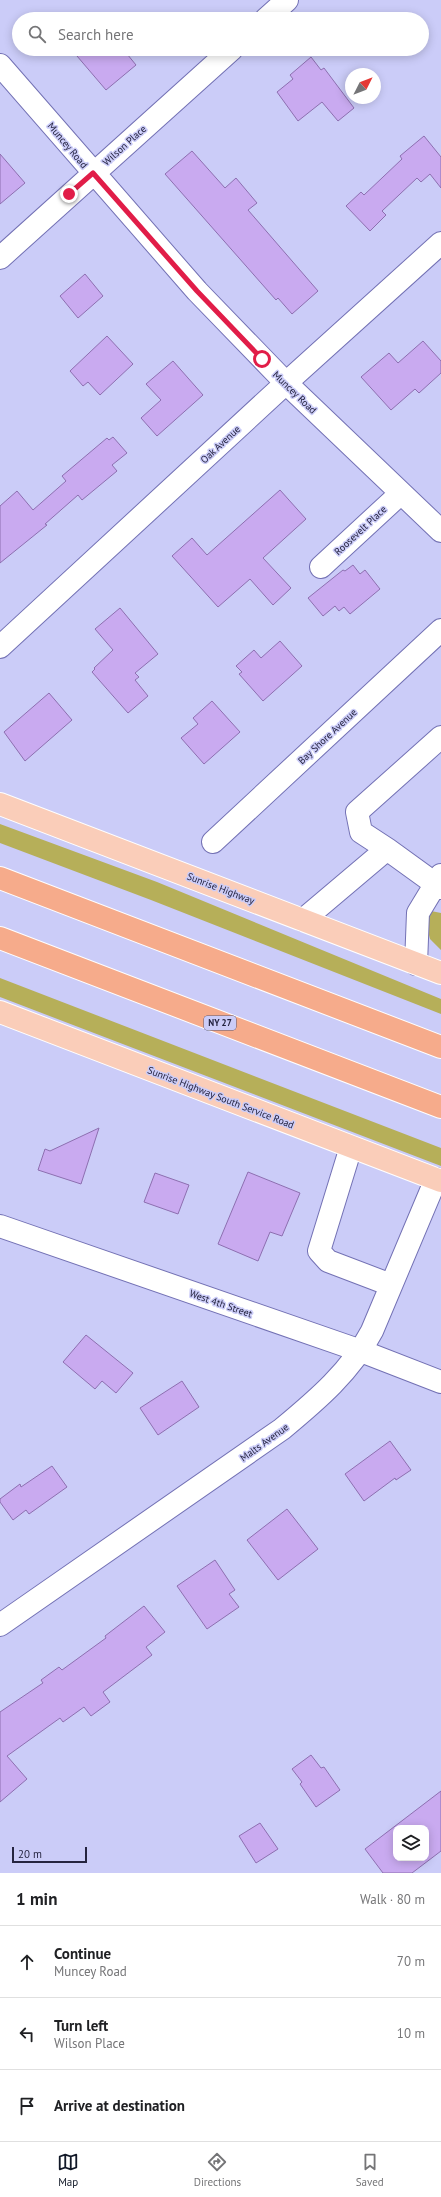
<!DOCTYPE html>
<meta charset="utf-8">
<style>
body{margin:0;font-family:"PT Sans",sans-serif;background:#f6f6f6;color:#202124}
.controls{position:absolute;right:12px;bottom:12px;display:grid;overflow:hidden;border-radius:8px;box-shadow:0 2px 10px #0003}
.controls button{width:36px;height:36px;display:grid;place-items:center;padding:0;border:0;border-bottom:1px solid #e0e0e0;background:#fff;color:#202124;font:20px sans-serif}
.compass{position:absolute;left:345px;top:68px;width:36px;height:36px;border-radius:50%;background:#fff;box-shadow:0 2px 10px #0003;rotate:48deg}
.scale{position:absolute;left:12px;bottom:10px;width:75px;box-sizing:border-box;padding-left:4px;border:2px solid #252440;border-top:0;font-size:11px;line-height:14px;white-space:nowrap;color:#252440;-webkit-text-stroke:3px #cbccf8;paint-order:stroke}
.stop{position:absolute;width:12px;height:12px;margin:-9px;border:3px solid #e11d48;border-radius:50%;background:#fff}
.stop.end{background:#e11d48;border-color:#fff;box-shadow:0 1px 4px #0008}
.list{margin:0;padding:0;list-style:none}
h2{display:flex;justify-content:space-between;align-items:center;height:52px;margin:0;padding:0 16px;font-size:17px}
h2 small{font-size:13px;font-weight:400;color:#757577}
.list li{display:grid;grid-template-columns:26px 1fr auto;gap:12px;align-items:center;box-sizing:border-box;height:72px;padding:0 16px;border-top:1px solid #e0e0e0}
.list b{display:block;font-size:15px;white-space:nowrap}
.list p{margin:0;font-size:13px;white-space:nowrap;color:#757577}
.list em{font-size:13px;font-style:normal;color:#757577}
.icon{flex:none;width:22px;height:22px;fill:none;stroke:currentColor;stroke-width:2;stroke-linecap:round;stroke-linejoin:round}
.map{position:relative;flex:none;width:441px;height:1873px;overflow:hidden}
.search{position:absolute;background:#fff;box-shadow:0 2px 10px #0003;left:12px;right:12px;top:12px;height:44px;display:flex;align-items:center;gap:10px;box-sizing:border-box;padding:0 14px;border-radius:22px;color:#757577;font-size:15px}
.sheet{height:268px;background:#fff}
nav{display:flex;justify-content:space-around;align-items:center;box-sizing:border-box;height:56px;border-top:1px solid #e0e0e0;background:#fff;font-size:11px;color:#757577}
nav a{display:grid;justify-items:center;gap:2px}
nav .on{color:#111827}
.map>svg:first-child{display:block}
.green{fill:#b6af59}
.building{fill:#c9aaf0;stroke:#8d6fb0;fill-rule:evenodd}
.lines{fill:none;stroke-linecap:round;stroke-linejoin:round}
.minor-casing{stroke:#7371b4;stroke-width:24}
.major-casing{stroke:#fff;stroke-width:24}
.highway-casing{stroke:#fff;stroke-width:24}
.minor{stroke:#fff;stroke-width:22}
.major{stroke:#facdb9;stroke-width:22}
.highway{stroke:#f6ab8b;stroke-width:22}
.route{stroke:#e11d48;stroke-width:5}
.labels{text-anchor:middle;stroke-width:3;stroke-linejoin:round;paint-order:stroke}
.shield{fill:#cbccf8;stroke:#575677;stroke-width:1}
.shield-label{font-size:9px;font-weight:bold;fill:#252440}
.street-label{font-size:10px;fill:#252440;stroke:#cbccf8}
</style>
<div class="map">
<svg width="441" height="1873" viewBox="0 0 441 1873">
<rect width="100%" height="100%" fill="#cbccf8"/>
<path class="green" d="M0,824L157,882L441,999V1014L151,900L0,843Z
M431,911L441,913V950L430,939L425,919Z
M0,978L441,1148V1166L0,997Z"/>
<path class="building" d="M71,49H123L136,65L106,90Z
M311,57L321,70L324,68L354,108L338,121L322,102L298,121L277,92L293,79L290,75Z
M424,136L441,157V188L430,174L421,182L417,178L382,211L386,215L370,231L346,206L361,192L364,195L402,159L400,156Z
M192,151L225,188L236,178L257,203L248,210L318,291L292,314L278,298L276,300L165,174Z
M0,154L25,183L0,204Z
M85,274L103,296L78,318L60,296Z
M107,336L133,364L100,395L88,382L83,386L70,371Z
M423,341L441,361V373L419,393L415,389L391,410L361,377L389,353L398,363Z
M173,361L203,395L157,436L141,418L161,400L146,384Z
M113,437L127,453L112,465L117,471L82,500L78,495L45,524L47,525L0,563V506L17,491L33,510L66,481L62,476L107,438L109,440Z
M280,490L306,519L263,558L291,588L273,605L250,579L218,607L172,556L192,538L207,555Z
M353,565L360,574L365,570L380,589L350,614L344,607L339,611L335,606L323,616L308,598L343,570L345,571Z
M120,608L158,654L135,673L139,677L135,680L148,696L128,713L92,672L95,669L94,668L113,650L95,629Z
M280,641L302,666L263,701L239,674L242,672L236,666L254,650L261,658Z
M49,693L72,720L25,761L4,732Z
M212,701L240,732L204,764L181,738L198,724L193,718Z
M99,1128L81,1184L38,1170L45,1149L50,1151Z
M248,1172L300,1193L282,1236L270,1232L258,1261L218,1244Z
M155,1173L189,1185L178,1214L144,1202Z
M86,1335L133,1373L116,1393L102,1381L95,1389L63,1362Z
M182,1381L199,1407L158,1435L140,1408Z
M390,1441L411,1470L396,1480L395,1478L364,1501L345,1474Z
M52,1466L67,1487L29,1514L26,1510L13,1520L0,1502V1499L20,1484L21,1487Z
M287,1509L318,1549L278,1580L247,1540Z
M215,1560L235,1590L229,1594L239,1607L207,1629L177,1586Z
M144,1606L165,1632L146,1647L152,1655L103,1692L110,1702L91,1716L84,1707L63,1722L60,1718L7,1756L27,1779L0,1802V1712L43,1683L41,1680L59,1667L62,1670L106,1638L105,1636Z
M311,1755L321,1768L324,1767L340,1790L316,1807L300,1784L302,1782L292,1769Z
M441,1791V1851L412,1873H383L365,1849ZM396,1828H426V1858H396Z
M260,1823L278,1849L256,1863L239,1836Z"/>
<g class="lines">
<defs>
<path id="minor" d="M266,19L287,0
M0,65L197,291L286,383L441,531
M0,258L232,49
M321,567L400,494
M0,647L286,383L441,243
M213,842L441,630
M387,849L361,832L357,812L441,737
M303,920L387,849L441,888
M416,964L418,913L441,875
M351,1147L319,1251L328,1261L391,1285
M0,1226L361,1351L441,1382
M0,1625L282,1429C317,1400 351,1371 372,1331L436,1179"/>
<path id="major" d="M0,804L441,973
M0,1012L441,1181"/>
<path id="highway" d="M0,878L441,1047
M0,938L441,1107"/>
</defs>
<use href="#minor" class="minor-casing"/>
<use href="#major" class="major-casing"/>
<use href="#highway" class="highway-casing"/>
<use href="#minor" class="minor"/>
<use href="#major" class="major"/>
<use href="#highway" class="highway"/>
</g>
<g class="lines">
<path class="route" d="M69,194L93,173L197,291L262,359"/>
</g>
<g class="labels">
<rect class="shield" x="204" y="1016" width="32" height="14" rx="3"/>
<g class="shield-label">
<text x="220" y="1026">NY 27</text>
</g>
<g class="street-label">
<text transform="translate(68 145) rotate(50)" y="4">Muncey Road</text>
<text transform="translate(124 145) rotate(-42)" y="4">Wilson Place</text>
<text transform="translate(295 392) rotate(44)" y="4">Muncey Road</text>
<text transform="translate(220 444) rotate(-43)" y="4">Oak Avenue</text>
<text transform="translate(360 530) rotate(-43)" y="4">Roosevelt Place</text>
<text transform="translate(327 736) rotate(-43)" y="4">Bay Shore Avenue</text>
<text transform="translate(221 888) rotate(21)" y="4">Sunrise Highway</text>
<text transform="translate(221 1097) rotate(21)" y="4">Sunrise Highway South Service Road</text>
<text transform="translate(221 1303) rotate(19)" y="4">West 4th Street</text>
<text transform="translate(264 1442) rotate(-36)" y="4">Malts Avenue</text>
</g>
</g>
</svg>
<div class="controls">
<button><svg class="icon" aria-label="layers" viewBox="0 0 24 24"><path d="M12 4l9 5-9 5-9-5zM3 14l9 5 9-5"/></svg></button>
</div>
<svg class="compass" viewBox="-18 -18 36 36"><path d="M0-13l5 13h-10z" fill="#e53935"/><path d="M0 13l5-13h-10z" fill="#757577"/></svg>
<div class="scale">20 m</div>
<div class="stop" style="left:262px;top:359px"></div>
<div class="stop end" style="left:69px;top:194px"></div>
<div class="search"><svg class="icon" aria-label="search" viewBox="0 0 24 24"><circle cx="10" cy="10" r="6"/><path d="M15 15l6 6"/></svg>Search here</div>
</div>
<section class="sheet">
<h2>1 min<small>Walk · 80 m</small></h2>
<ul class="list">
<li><svg class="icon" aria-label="ahead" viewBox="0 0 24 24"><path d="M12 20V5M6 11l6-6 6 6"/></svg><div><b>Continue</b><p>Muncey Road</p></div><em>70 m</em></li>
<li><svg class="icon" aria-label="left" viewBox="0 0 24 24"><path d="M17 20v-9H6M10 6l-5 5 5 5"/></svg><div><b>Turn left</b><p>Wilson Place</p></div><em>10 m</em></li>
<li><svg class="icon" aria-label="arrive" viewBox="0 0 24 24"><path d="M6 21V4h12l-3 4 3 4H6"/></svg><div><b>Arrive at destination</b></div></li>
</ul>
</section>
<nav>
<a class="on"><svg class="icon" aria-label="map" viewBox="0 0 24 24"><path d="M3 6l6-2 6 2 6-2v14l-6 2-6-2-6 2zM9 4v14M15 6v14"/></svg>Map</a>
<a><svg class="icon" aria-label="directions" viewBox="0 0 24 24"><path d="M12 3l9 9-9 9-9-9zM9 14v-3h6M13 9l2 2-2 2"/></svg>Directions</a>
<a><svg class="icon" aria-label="saved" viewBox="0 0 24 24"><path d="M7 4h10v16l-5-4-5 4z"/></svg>Saved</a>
</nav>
